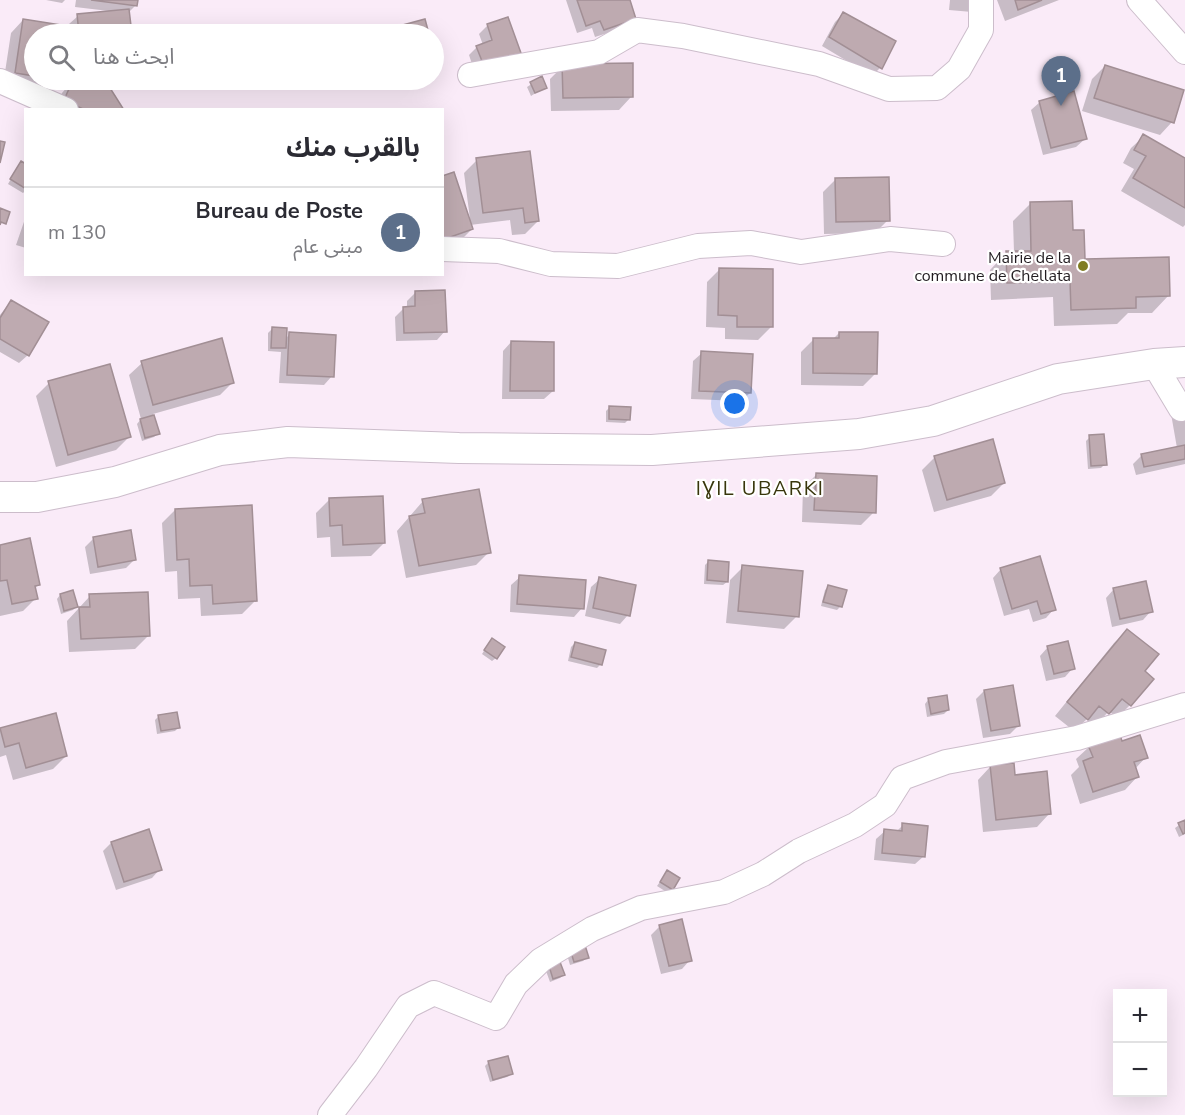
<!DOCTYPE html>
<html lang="ar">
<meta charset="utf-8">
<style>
body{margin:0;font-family:"Nunito Sans","Noto Sans Arabic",sans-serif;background:#f2f2f3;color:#2b2b33;direction:rtl}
.controls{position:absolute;right:18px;bottom:18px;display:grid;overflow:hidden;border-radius:0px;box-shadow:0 6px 24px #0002}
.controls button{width:54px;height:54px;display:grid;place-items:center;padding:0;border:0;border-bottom:2px solid #e1e1e2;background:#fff;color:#2b2b33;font:30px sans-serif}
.you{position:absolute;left:735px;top:404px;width:21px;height:21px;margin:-15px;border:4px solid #fff;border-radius:50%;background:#1a73e8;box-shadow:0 0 0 9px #1a73e833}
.badge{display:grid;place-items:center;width:39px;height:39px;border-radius:50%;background:#807d24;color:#fff;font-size:20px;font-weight:700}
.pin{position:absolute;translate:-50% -50px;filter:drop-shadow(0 2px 3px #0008)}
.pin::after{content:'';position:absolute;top:32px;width:21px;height:18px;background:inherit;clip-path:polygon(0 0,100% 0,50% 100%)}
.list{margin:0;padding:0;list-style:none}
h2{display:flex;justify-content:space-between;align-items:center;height:78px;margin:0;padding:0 24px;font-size:26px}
h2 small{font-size:20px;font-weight:400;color:#7c7c81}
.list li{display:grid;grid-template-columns:39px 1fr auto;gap:18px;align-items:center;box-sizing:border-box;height:90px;padding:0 24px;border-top:2px solid #e1e1e2}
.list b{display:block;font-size:22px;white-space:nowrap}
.list p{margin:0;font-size:20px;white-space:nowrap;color:#7c7c81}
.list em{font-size:20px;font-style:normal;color:#7c7c81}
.icon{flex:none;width:33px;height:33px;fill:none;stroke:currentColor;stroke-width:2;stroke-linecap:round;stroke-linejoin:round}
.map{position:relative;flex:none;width:1185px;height:1115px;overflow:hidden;direction:ltr}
.search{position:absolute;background:#fff;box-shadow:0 6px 24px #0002;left:24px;top:24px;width:420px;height:66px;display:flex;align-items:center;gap:15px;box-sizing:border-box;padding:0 21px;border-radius:33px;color:#7c7c81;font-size:22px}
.panel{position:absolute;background:#fff;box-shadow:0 6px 24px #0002;left:24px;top:108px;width:420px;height:168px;border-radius:0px;direction:rtl}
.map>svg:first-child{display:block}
.shadow{fill:#0003}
.building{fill:#beaab0;stroke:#a28f95;stroke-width:1.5}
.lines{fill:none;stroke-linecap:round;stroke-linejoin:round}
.minor-casing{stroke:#ccbdcb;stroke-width:26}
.major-casing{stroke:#ccbdcb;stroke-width:32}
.minor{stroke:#fff;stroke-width:24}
.major{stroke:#fff;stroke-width:30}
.poi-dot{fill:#807d24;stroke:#fff;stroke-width:2}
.labels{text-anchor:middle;stroke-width:4.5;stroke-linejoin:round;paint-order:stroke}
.poi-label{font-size:16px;fill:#211c20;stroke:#fff;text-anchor:end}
.quarter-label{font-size:20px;letter-spacing:1.5px;fill:#38360c;stroke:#fff}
</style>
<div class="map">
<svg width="1185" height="1115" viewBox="0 0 1185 1115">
<rect width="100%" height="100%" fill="#faebf8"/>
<path class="shadow" d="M46,0H65L62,3Z
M76,0H136V5L128,13L131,34H70L69,24L78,16L109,11L75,7Z
M566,0H628L626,27L595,37L592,28L577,33Z
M950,0H980L972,12L949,10Z
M997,0H1059L1005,21Z
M843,14L880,68L872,76L822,46L835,22Z
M507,19L519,53L511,61L475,73L469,55L477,47L483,45L479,34L487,26Z
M23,20L66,27L65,34H34V80H58L45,92L3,85L11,33Z
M424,21L427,34H381L385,31Z
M563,66L631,97L619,110L551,111L550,79Z
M1105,66L1172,122L1160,135L1082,111L1092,79Z
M541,78L545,87L531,96L527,87Z
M73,80H103L122,110H54L62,93Z
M387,80H415L388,86Z
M1040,102L1085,139L1076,147L1043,155L1031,110Z
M1144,136L1185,159V225L1183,227L1121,191L1134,169L1123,163L1131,148Z
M477,160L538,221L525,234L512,235L510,220L470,225L472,229L459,242L442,248V177L470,219L464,173Z
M26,165V190L23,193L8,184L18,167Z
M836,179L888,220L875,233L824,234L823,192Z
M1030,204L1071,232L1084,261L1169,295L1152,313H1128L1117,324L1054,326L1053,297L991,300L990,270L1007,252H1014L1013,221Z
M26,216V248L16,245Z
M720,269L771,327L758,340L725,339V328L706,327L707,282Z
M415,293L445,331L437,340L396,341L395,317L404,308H407V301Z
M11,301L28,355L19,363L0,352V315Z
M272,329L285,339L290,334L332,376L324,385L279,383L281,352L268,351V333Z
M839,333L876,373L863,386L801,385V352L814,339H833Z
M511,342L553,391L544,399H502L503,351Z
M702,353L750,393L741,401L691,399L693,361Z
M142,363L233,382L220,395L153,414L158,433L154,437L142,441L137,424L141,419L129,375Z
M49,383L129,437L116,450L56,467L36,396Z
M1185,395V464L1136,475L1133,464L1142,455L1177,448L1170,408Z
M610,407L629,419L625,423L606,422V411Z
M1090,437L1105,464L1101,468L1088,469L1086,441Z
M935,457L1004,483L991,496L934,512L922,470Z
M816,475L874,512L861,525L802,522L803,488Z
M329,500L384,543L371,556L331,557L330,537L317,538L316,513Z
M423,501L489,552L476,565L406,578L397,531Z
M175,510L255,601L242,614L201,616L200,598L178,599L177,571L165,572L162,523Z
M94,538L135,559L126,568L90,574L85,547Z
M0,546L39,584L34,589L36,598L23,611L0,616Z
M709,561L727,582L723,585L704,584L705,565Z
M743,567L797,616L784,629L726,623L730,580Z
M1001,569L1054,609L1046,618L1033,622L1029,609L1004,616L993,578Z
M520,577L582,608L574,617L510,612L511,585Z
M600,579L628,615L620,624L585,616L591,587Z
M828,587L841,606L837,610L821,606L825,590Z
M1114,589L1151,611L1143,620L1112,627L1106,598Z
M60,595L77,606L73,610L61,614L57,599Z
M90,596L148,636L135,649L69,652L67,621Z
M1127,631L1143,671L1130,705L1117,718L1109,711L1095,726L1087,719L1074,731L1055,716L1114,643Z
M489,643L496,658L492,661L482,654Z
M575,643L601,664L597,668L568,661L571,647Z
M1048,647L1073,668L1065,677L1046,681L1040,656Z
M984,691L1019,725L1010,734L983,738L976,699Z
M928,700L948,710L944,714L927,717L925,704Z
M55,715L66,756L53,769L13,780L6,755L0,757V730Z
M159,716L179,727L175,731L157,734L155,720Z
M1121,743L1146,757L1135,769L1137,777L1125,790L1080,804L1071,775L1079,767L1076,759L1089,747Z
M990,767L1049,814L1037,827L983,832L978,780Z
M1185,821V834L1179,837L1175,828Z
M903,825L924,856L915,864L874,860L876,839L885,831L896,832Z
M111,843L160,869L152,878L116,890L103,851Z
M667,872L672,889L668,893L657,886Z
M660,926L690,960L682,969L661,974L651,935Z
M566,951L587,957L583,961L570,965Z
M549,967L564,974L560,978L550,982L546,971Z
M489,1062L511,1074L507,1077L490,1082L485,1066Z"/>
<path class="building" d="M91,0H138L137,6Z
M577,0H630L636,19L604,30L600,21L586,26Z
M1015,0H1042L1018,10Z
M129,9L132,34H79L77,14Z
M843,12L896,41L882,69L829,37Z
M508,17L521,53L484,66L476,46L492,40L487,24Z
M23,19L68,26L66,34H34V76L15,73Z
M425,19L429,34H385L384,30Z
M633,63V97L563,98L562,64Z
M1105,65L1184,90L1174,123L1094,98Z
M542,76L547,88L535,93L530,82Z
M73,80H105L124,110H85L64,100Z
M1074,91L1087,139L1051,148L1039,101Z
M1143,134L1185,158V208L1133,178L1146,156L1134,150Z
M0,141L5,142L0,163Z
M530,151L539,221L525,223L523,208L483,213L476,158Z
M21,161L26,164V189L10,179Z
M454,172L473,229L442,240V176Z
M889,177L890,221L836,222L835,178Z
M1072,201L1073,230H1084L1085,259L1169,257L1170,296L1136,297V308L1071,310L1070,281L1007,283L1006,251H1031L1030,202Z
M0,208L10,212L6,224L1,222L0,225Z
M719,268L773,269V327H737V316L718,315Z
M445,290L447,332L404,333L403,307L415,306V291Z
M11,300L49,322L29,356L0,339V318Z
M272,327L287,328L286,348H271Z
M289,332L336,335L334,377L287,375Z
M839,332H878L877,374L813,373V338H839Z
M222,338L234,383L153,405L141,361Z
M511,341L554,342V391H510Z
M701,351L753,354L751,393L699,391Z
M110,364L131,437L68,455L48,381Z
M609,406L631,407L630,420L609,419Z
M154,415L160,434L145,438L140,419Z
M1104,434L1107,465L1091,466L1089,435Z
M993,439L1005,483L947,500L934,456Z
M1185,445V459L1144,467L1141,454Z
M816,473L877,476L876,513L814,510Z
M479,489L491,553L419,566L409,516L425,513L422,499Z
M383,496L385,543L343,545L342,525L330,526L329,498Z
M252,505L257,601L213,604L212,585L190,586L189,559L177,560L175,509Z
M131,530L136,560L98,567L93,537Z
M30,538L40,585L35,586L38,599L12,604L7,580L0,581V545Z
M1040,556L1056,610L1041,614L1037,601L1012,609L1000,568Z
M708,560L729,562L728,582L707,580Z
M742,565L803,571L799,617L738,611Z
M519,575L586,580L584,609L517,604Z
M599,577L636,585L630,616L593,608Z
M1146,581L1153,612L1120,619L1113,588Z
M828,585L847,590L842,607L823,602Z
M73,590L78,607L64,611L60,594Z
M148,592L150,636L81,639L79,607H90L89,594Z
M1127,629L1159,654L1145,671L1154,679L1131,706L1122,699L1109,714L1099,706L1088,720L1067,702Z
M492,638L505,647L497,659L484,650Z
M1068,641L1075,669L1054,674L1047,646Z
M575,642L606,650L602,665L571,657Z
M1013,685L1020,726L991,731L984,690Z
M947,695L949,710L931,714L928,698Z
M177,712L180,728L161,731L158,715Z
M56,713L67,756L26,768L19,743L5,747L0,728Z
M1120,735L1122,741L1140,735L1148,758L1134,762L1139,777L1093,792L1083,761L1093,757L1088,745Z
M1014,763L1015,775L1047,771L1051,814L996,820L990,765Z
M1185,820V833L1183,834L1178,823Z
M902,823L928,826L925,857L882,853L884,829L902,831Z
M149,829L162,870L124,882L111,842Z
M667,870L680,878L673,890L660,882Z
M682,919L692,961L669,966L659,925Z
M584,942L589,958L574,962L569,946Z
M560,962L565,975L553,979L549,966Z
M508,1056L513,1074L493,1080L488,1061Z"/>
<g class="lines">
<defs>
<path id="minor" d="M1139,0L1185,52
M470,75L599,52L637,30L683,36L819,64L889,89L937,88L959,69L981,30V0
M0,81L66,110
M442,249L499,251L551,264L618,266L698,246L751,243L801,252L890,239L943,244
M1154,364L1181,409L1185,408
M330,1115L366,1068L408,1006L434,993L496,1018L516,984L541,960L592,929L641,908L724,892L763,874L799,851L855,825L885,805L902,778L946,762L1077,738L1185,705"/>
<path id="major" d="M0,497H37L115,482L220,450L288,442L459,448L652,450L859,434L933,421L1058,379L1154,364L1185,362"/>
</defs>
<use href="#minor" class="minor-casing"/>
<use href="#major" class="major-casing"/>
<use href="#minor" class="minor"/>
<use href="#major" class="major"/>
</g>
<circle class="poi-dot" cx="1083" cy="266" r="6"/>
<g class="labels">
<g class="poi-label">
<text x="1071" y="263">Mairie de la<tspan x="1071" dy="18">commune de Chellata</tspan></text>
</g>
<g class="quarter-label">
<text x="760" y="495">IƔIL UBARKI</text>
</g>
</g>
</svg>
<div class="controls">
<button>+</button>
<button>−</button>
</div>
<div class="you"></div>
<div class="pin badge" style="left:1061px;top:106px;background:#5c6f8a">1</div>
<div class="search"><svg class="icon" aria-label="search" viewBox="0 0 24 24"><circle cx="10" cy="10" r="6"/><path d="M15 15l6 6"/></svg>ابحث هنا</div>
<section class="panel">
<h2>بالقرب منك<small></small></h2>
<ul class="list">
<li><span class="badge" style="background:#5c6f8a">1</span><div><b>Bureau de Poste</b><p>مبنى عام</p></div><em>130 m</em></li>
</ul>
</section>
</div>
